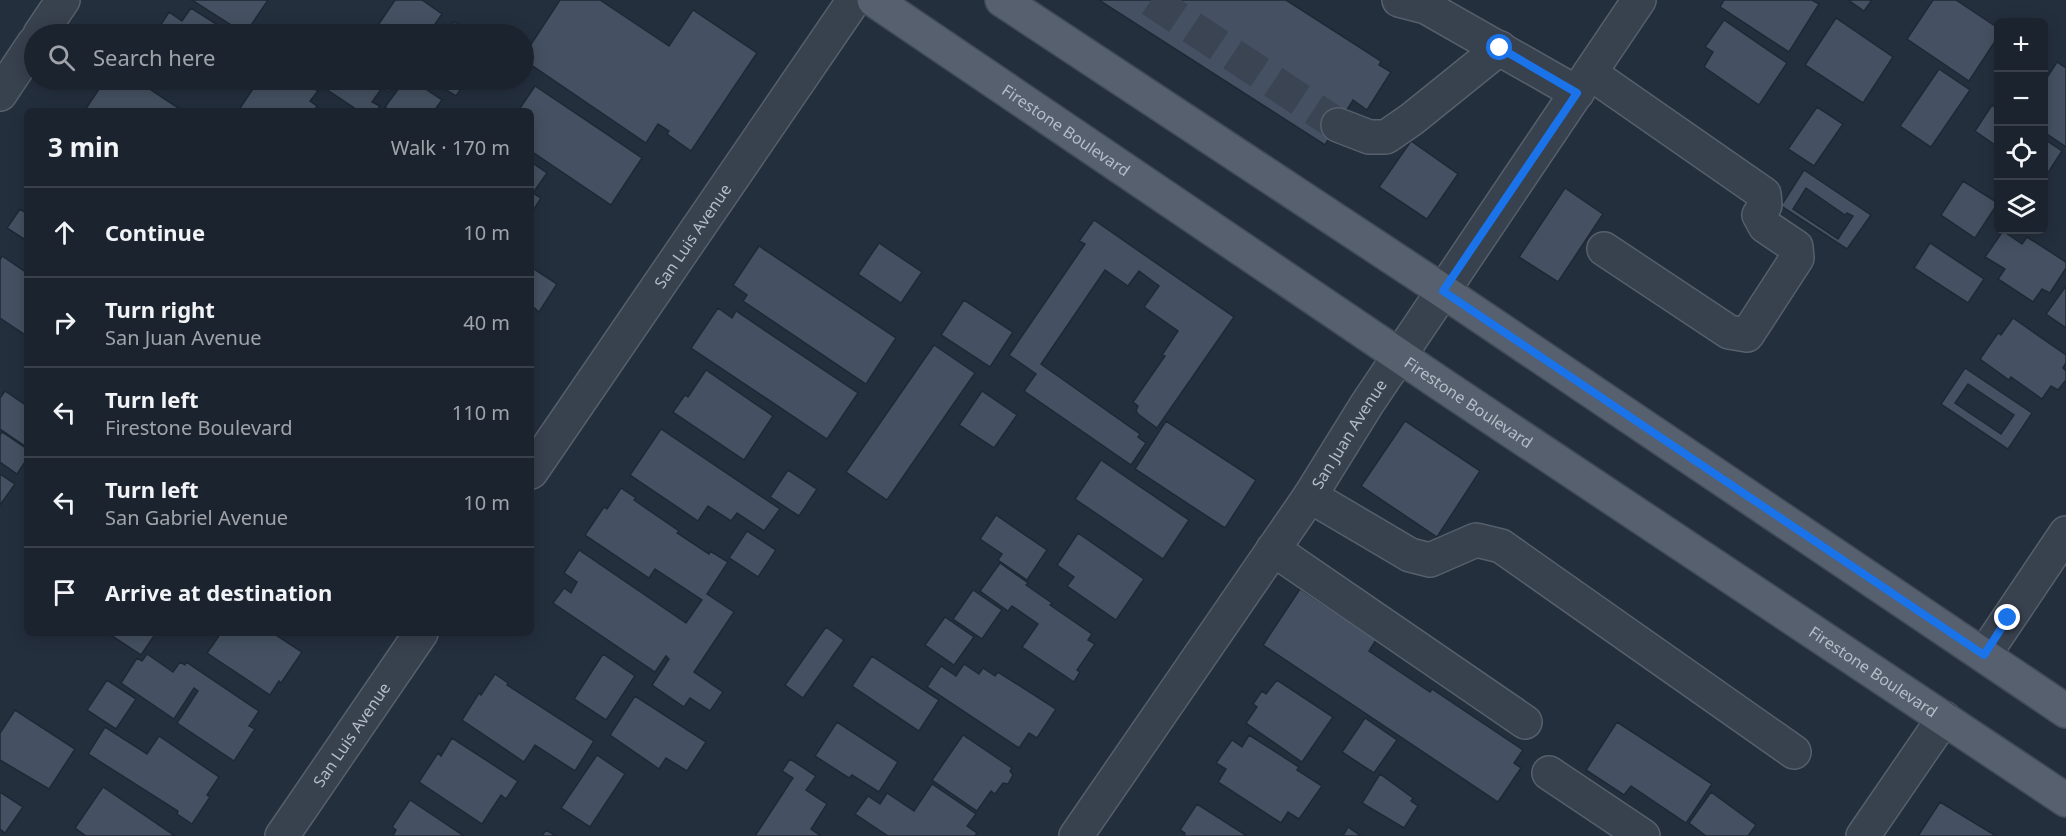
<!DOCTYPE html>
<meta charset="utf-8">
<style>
body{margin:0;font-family:"Noto Sans",sans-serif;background:#242b36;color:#f1f3f6}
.controls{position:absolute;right:18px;top:18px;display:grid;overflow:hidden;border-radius:9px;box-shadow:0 3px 15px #0003}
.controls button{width:54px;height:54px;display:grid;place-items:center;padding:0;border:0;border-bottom:2px solid #39404a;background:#1b232e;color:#f1f3f6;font:30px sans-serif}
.stop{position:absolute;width:18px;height:18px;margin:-14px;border:4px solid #1a73e8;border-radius:50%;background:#fff}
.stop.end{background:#1a73e8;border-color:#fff;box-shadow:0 2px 6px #0008}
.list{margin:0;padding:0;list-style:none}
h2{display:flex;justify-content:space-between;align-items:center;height:78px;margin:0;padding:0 24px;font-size:26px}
h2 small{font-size:20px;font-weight:400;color:#a0a4aa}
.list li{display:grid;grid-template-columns:39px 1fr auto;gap:18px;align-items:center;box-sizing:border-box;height:90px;padding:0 24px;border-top:2px solid #39404a}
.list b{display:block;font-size:22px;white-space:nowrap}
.list p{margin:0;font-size:20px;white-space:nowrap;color:#a0a4aa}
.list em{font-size:20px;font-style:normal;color:#a0a4aa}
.icon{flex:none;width:33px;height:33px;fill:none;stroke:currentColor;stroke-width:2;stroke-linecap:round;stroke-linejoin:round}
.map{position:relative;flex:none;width:2066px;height:836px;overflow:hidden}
.search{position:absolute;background:#1b232e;box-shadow:0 3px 15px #0003;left:24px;top:24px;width:510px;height:66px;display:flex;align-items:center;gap:15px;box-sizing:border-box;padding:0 21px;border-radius:33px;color:#a0a4aa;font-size:22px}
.panel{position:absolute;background:#1b232e;box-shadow:0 3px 15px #0003;left:24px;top:108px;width:510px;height:528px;border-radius:9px}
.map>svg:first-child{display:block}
.building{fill:#455162;stroke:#1f2835;stroke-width:1.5;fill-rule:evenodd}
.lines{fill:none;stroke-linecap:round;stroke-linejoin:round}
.minor-tunnel{stroke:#3a4453;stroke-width:33;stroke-dasharray:33 16;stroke-linecap:butt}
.minor-casing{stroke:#565f6c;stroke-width:36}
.major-casing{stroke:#414a57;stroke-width:36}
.minor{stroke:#38414e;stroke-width:33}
.major{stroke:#56606e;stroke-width:33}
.route{stroke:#1a73e8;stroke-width:8}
.labels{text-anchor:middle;stroke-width:5;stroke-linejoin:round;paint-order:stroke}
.street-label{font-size:16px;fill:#b4bcc9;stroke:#1d2633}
</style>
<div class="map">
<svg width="2066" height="836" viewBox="0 0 2066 836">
<rect width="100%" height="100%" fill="#242f3e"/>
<path class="building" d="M192,0H268L245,34Z
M395,0H422L442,14L428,34H372Z
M560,0H600L669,46L693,10L757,53L691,151L667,134L669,131L658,124L646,143L524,60V55Z
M1099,0H1286L1381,61L1379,65L1391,72L1367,110L1353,100L1325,145Z
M1724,0H1812L1819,4L1789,52L1720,7Z
M1848,0H1872L1864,11Z
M1933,0H1956L1998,28V37L1969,81L1907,39Z
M191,8L232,34H155L169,12L182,21Z
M1836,18L1893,57L1863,103L1805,65Z
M1724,20L1787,63L1759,105L1704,67L1713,52L1705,47Z
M454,22L472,34H445Z
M2057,62L2066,68V147L2044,132V82Z
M1939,69L1970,90L1931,147L1900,126Z
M105,80H136L183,111H87L85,110Z
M185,80H206L200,89Z
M259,80H301L318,91L310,101L317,106L314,111H238Z
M315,80H397L388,92L382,88L372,102L380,106L376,111H359L320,85V83Z
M405,80H412L442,100L434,111H390L385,107Z
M430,80H467L456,96Z
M535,86L642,158L611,205L531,151V111H518Z
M1992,105L1998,110V147L1975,131Z
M1817,107L1843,124L1814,166L1788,149Z
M2044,139L2062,151L2044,179Z
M1411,141L1458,174L1427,219L1379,187Z
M531,162L547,173L533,193L541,198L531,214Z
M1804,170L1871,215L1847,249L1781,206ZM1806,188L1845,215L1847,213L1853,216L1838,239L1793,209Z
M1963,181L1998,203L1975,238L1941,215Z
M1565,188L1603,214L1558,282L1519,257Z
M20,209L27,214V241L7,228Z
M1094,220L1234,317L1157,428L1138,414L1136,411L1138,406L1133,402L1165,356L1162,355L1178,331L1144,307L1159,286L1139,271L1128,286L1105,270L1041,364L1140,434L1138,437L1146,443L1131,465L1024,391L1036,374L1009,355L1085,244L1079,241Z
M2003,231L2022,244L2027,237L2066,262V268L2050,293L2042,289L2033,302L1998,279L2005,269L1985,257Z
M879,243L922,272L901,303L858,274Z
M1930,243L1984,279L1968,303L1914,268Z
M759,246L896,338L866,384L743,301L747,295L733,285Z
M2,256L27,273V336L0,318V260Z
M531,267L557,284L539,312L532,306L531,308Z
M2066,286V328L2046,314Z
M964,300L1013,332L990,367L941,335Z
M718,308L732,318L736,311L858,393L827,439L691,348Z
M2013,318L2066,355V363L2063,368L2066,371V380L2058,390L2051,386L2042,399L2011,377L2009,380L1980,359L1998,333L2001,335Z
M934,345L975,373L887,500L846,472Z
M1965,368L2032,413L2008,449L1941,404ZM1968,384L2014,415L2001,434L1955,403Z
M706,370L773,416L744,460L673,412L685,395L688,397Z
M5,391L27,406V443L25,446L0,429V398Z
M982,391L1017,415L994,448L959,425Z
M1166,421L1256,480L1225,528L1135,469Z
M1405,421L1480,471L1437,537L1361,486Z
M661,429L780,509L764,531L737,513L731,521L708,506L698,521L630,475Z
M2,432L27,449V459L17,474L0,462V435Z
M1101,460L1189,520L1163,559L1075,499Z
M788,470L817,489L799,516L770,497Z
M0,474L15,484L0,505Z
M621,488L636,498L634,500L679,531L677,533L709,554L710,551L728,562L707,594L734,612L694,672L723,692L710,711L690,698L684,707L652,685L669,659L666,656L655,672L553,603L564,588L571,593L577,582L564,573L579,550L686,623L702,600L655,569L649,578L585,535L604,507L607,509Z
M996,515L1047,550L1027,580L998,560L1002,554L980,539Z
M747,531L776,550L758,577L729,558Z
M1078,533L1144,579L1116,620L1067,586L1074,577L1057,565Z
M1000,563L1028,583L1026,585L1052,603L1050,605L1092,634L1088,640L1095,644L1077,670L1080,672L1074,682L1022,647L1038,624L1012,606L1008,611L980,591Z
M1300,589L1376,640L1369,651L1430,692L1432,689L1523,750L1514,763L1521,768L1498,802L1263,645Z
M973,590L1002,610L982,639L953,619Z
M945,617L974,637L954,665L925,645Z
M826,627L844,640L803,698L785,685Z
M114,633H156L141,655L112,636Z
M221,633H273L302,652L281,683L279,681L270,695L207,653Z
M147,654L173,672L180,662L185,665L186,662L259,711L249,726L255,729L234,761L177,723L198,691L194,688L174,719L121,683L137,658L142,661Z
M603,654L635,676L606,720L574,699Z
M872,656L939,700L919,731L852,686Z
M964,664L979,674L983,668L995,676L998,672L1056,709L1037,738L1029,733L1019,748L927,687L941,666L956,676Z
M495,674L508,683L507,685L594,741L575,771L535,745L524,762L462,720L479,693L481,695Z
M107,680L136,699L116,729L87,710Z
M1277,680L1333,717L1302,762L1246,723L1257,707L1253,704L1262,691L1266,694Z
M635,696L706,742L687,771L666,758L659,769L610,735Z
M15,710L75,749L49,789L0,760V733Z
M1365,718L1397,740L1374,773L1342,752Z
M837,722L898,762L879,792L852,775L849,778L815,756Z
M1617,722L1712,784L1686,823L1631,786L1624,795L1586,770Z
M105,727L147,754L159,736L219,777L207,795L210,797L192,824L177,814L178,811L88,754Z
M963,735L1012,768L1010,771L1013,775L1008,784L1003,783L995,794L991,791L977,811L932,780Z
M1249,735L1299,767L1297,770L1322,786L1299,819L1288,812L1281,823L1218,782L1226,769L1216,763L1232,740L1242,747Z
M452,738L518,781L506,799L501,795L482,824L419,782L438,753L441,756Z
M597,755L625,774L590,827L561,808Z
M790,759L816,776L806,790L827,804L811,829L821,836H755L793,778L782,771Z
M1380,774L1413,798L1411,801L1418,806L1404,828L1362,803Z
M932,784L976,814L967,826L977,833L975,836H888L855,814L868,796L880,804L887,793L914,811Z
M103,787L175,836H86L75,828Z
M0,792L23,807L5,833L0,829Z
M1711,792L1756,825L1748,836H1706L1689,823Z
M410,800L464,836H393L396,830L392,827Z
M1940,802L1996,836H1918Z
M1197,804L1247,836H1184L1185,833L1180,830Z
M1348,827L1361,836H1343Z
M546,830L556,836H542Z"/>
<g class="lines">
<path class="minor-tunnel" d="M1151,0L1338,125"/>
<defs>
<g id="minor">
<path d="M1399,0L1426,7L1577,93"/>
<path d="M40,34L63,0"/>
<path d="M1590,73L1764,194L1765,205L1759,215L1765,226L1796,247L1797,258L1747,335L1729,332L1604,249"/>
<path d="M0,94L34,43"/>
<path d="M1338,125L1369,137H1386L1412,119L1500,48"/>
<path id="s1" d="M531,472L854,0"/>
<path d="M1310,496L1410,555L1430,560L1476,540L1501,546L1794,752"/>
<path d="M1273,549L1525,722"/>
<path d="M1984,655L2066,533"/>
<path d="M1549,773L1643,836"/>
<path id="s2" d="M282,836L421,633"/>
<path id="s3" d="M1076,836L1310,496L1367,404L1639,0"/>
<path d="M1863,836L1944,718"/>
</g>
<g id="major">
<path id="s4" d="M874,0L1441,384L2066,800"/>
<path d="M1002,0L1443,291L2066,711"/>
</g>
</defs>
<use href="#minor" class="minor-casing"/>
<use href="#major" class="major-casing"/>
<use href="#minor" class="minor"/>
<use href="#major" class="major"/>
</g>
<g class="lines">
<path class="route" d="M1500,48L1577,93L1443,291L1984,655L2008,618"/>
</g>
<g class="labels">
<g class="street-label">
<text dy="6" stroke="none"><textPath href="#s4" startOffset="232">Firestone Boulevard</textPath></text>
<text dy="6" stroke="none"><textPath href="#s1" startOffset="286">San Luis Avenue</textPath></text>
<text dy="6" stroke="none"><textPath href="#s4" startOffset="718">Firestone Boulevard</textPath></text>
<text dy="6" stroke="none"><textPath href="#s3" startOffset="486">San Juan Avenue</textPath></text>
<text dy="6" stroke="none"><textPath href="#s4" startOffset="1204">Firestone Boulevard</textPath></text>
<text dy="6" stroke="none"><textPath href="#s2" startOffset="123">San Luis Avenue</textPath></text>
</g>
</g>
</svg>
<div class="controls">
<button>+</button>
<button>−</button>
<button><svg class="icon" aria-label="locate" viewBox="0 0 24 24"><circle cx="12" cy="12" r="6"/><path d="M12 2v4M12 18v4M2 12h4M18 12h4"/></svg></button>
<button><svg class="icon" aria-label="layers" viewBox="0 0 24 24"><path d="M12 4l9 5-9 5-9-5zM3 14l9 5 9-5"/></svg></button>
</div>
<div class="stop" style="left:1500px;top:48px"></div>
<div class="stop end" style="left:2008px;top:618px"></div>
<div class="search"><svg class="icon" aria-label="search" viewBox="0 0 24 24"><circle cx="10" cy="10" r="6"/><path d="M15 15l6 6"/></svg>Search here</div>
<section class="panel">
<h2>3 min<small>Walk · 170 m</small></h2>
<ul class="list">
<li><svg class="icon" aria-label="ahead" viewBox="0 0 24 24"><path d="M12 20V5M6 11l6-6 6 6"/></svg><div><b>Continue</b></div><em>10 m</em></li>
<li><svg class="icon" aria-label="right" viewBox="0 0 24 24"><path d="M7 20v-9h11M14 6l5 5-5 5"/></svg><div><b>Turn right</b><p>San Juan Avenue</p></div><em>40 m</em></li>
<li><svg class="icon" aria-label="left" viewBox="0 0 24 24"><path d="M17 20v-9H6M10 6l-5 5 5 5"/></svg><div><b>Turn left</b><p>Firestone Boulevard</p></div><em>110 m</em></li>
<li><svg class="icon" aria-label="left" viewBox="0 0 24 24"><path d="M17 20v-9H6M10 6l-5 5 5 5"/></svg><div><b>Turn left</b><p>San Gabriel Avenue</p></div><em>10 m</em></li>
<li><svg class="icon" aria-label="arrive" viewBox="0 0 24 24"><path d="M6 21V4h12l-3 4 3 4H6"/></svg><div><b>Arrive at destination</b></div></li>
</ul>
</section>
</div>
